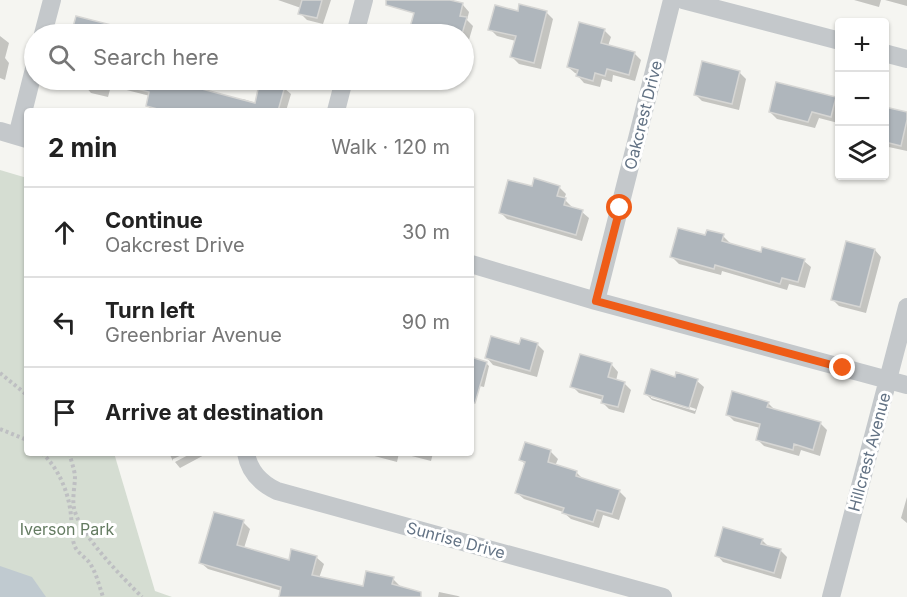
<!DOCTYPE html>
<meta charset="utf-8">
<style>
body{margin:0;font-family:Inter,sans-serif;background:#f2f2f2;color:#222}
.controls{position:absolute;right:18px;top:18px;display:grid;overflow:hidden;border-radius:6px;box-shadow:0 2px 4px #0004}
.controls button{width:54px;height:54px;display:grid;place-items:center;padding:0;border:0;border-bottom:2px solid #e0e0e0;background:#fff;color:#222;font:30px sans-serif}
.stop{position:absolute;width:18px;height:18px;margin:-14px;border:4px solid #ef5c17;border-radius:50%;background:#fff}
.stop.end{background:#ef5c17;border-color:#fff;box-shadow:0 2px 6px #0008}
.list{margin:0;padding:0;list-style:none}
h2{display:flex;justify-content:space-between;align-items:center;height:78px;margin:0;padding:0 24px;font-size:26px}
h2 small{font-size:20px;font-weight:400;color:#767676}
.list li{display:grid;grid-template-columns:39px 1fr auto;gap:18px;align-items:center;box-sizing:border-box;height:90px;padding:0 24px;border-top:2px solid #e0e0e0}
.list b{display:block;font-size:22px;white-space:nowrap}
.list p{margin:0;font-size:20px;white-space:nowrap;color:#767676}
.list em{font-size:20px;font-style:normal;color:#767676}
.icon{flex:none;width:33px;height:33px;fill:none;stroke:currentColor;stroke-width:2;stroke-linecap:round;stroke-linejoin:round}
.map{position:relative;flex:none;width:907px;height:597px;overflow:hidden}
.search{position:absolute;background:#fff;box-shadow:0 2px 4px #0004;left:24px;top:24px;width:450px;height:66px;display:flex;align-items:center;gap:15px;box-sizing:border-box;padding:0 21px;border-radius:33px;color:#767676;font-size:22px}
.panel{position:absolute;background:#fff;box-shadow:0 2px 4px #0004;left:24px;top:108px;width:450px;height:348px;border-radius:6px}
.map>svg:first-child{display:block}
.green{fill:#d5ddd2}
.water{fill:#c0cad0}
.shadow{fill:#0003;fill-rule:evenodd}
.building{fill:#afb6bc;stroke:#d6d6d4;stroke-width:1.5}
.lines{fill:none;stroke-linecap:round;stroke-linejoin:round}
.path{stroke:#bebfc2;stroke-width:4;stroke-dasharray:3 3;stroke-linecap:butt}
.minor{stroke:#c4c8cb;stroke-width:18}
.route{stroke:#ef5c17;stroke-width:8}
.labels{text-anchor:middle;stroke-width:6;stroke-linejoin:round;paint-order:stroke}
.street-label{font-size:16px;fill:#627284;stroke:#fff}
.park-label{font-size:16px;fill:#647b61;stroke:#fff}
</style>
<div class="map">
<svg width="907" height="597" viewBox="0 0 907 597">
<rect width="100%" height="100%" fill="#f5f5f1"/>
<path class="green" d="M0,170L27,178V453H114L155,591L172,597H0Z"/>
<path class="water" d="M0,566L32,577L46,597H0Z"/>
<path class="shadow" d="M278,0H331L323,24L307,20L300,13L301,8Z
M414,0H448L463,5L469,12L467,20L473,26L466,50L464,49V34H409L415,15L411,11Z
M854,0H881L879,7Z
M885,0H907V6Z
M546,12L553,19L541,69L519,64L512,57L516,41L497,36L490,29L519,13Z
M604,30L611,37L608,46L634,53L641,60L635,81L613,75L612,82L602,79L600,87L584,83L578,76V74L575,73L568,67Z
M0,36L9,43L5,58L9,63L5,80L0,78Z
M739,72L746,79L739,110L702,101L695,94Z
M86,80H162L242,101L243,99L256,103L284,88L291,94L286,111H153L147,105L150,96L111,86L108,97L91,93L85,86Z
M835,98L840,102V115L838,123L819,118L815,128L777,119L770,112Z
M884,108L907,114V151L884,146Z
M471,158L474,161L471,173Z
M559,187L566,194L564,199L572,207L571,208L582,212L589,218L582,241L507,219L501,213Z
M723,236L730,243L729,245L762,254L804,261L811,267L805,288L789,284L787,290L722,271L721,275L679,264L672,257L706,237Z
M875,250L881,257L866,313L839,306L832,299Z
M537,344L544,351L537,377L493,365L487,358L520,346Z
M581,356L612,365L618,372L616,381L624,383L631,390L624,413L609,409L602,402L603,400L579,393L572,386Z
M471,358L486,363L489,366L484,387L471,384Z
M676,379L697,381L704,387L695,414L652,400L645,393ZM651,394L696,409L695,411L651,398Z
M768,403L775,410L820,423L827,430L820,456L801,450L799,456L764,446L757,439L760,428L734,421L727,414Z
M526,444L551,452L558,459L555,466L577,473L584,480L619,491L626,498L619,520L603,515L599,528L571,519L563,512L524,499L517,493L526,465L521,460Z
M169,453H186L173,459V461Z
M192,453H208L180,468L175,462Z
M363,453H399L397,462Z
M400,453H433L431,461Z
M907,497V523L901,518Z
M243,522L250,529L244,548L290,562L293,551L317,558L324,564L319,578L341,597H280L282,591L208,569L201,563Z
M762,540L769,547L780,550L787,557L781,579L723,562L717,555Z
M393,579L400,586L399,588L362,597Z
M439,592L458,596L460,597H438Z"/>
<path class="building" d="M302,0H322L317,18L298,14Z
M386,0H450L463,3L460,16L467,17L462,34H408L414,13L386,5Z
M519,4L547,11L534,63L510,57L516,36L488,30L495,5L518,11Z
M76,16L127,29V34H71Z
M579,22L605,29L601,43L635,52L629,75L607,69L605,76L595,73L593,81L576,76L578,70L567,67Z
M702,61L740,71L732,104L694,95Z
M121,80H168L255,103L260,80L285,86L278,111H165L146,106L149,92L121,85Z
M776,82L836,97L831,117L812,112L808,122L769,112Z
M885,107L907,112V120L901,146L885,142Z
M534,178L560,186L557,196L566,198L564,205L583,210L576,235L499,213L508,180L532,186Z
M678,228L705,235L707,230L724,234L722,241L761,252L762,247L805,259L798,282L782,278L780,284L715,265L714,269L670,257Z
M846,241L875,249L860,307L831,300Z
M491,336L519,344L521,338L538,343L530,371L485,358Z
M580,354L612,363L608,377L625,382L618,407L601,403L603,396L570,387Z
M471,357L487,362L475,403H471Z
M651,369L675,377L676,372L698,379L689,408L644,394Z
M732,391L769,402L767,407L821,422L813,450L794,444L793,450L756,440L760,424L726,415Z
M525,442L551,450L548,462L577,471L576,476L620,490L612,514L597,510L593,522L562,513L564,508L515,493L525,462L519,460Z
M214,512L244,520L237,545L289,560L291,549L317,556L312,575L363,586L366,571L394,577L392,584L421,592V597H279L281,587L199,563Z
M723,527L763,539L761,544L781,549L774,573L715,556Z"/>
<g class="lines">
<path class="path" d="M0,373L27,395
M0,429L27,440
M42,453C59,469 69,493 71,516C72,525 71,535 74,544C76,552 84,556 89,562C96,572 99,585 103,597
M69,453C71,460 74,468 75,476C75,486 72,498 74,508C79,534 123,578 142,597"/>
<path class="minor" d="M683,0L840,41
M43,34L52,0
M355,34L364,0
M884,53L907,59
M336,111L344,80
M0,131L27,139
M17,136L34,69
M471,264L596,301L907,385
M596,301L672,0
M246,453C249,471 260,483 277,491L663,597
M831,597L907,307"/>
</g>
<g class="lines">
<path class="route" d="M620,208L596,301L843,368"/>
</g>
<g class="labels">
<g class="street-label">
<text transform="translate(643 115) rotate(-76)" y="6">Oakcrest Drive</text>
<text transform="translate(869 452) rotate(-75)" y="6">Hillcrest Avenue</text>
<text transform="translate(456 540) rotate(15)" y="6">Sunrise Drive</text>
</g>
<g class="park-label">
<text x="67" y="535">Iverson Park</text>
</g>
</g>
</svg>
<div class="controls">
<button>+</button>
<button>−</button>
<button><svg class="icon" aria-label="layers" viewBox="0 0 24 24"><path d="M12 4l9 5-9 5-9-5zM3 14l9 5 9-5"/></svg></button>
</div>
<div class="stop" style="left:620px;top:208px"></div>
<div class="stop end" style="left:843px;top:368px"></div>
<div class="search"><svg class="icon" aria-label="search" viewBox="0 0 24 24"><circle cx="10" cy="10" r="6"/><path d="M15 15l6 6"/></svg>Search here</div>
<section class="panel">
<h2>2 min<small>Walk · 120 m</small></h2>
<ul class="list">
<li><svg class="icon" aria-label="ahead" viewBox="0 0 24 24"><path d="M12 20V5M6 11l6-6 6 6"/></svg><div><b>Continue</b><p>Oakcrest Drive</p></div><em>30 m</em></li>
<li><svg class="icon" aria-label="left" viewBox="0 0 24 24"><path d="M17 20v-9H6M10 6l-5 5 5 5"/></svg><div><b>Turn left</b><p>Greenbriar Avenue</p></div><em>90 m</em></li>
<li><svg class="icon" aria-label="arrive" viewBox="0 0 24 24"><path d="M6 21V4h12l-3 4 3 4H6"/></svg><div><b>Arrive at destination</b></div></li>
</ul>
</section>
</div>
